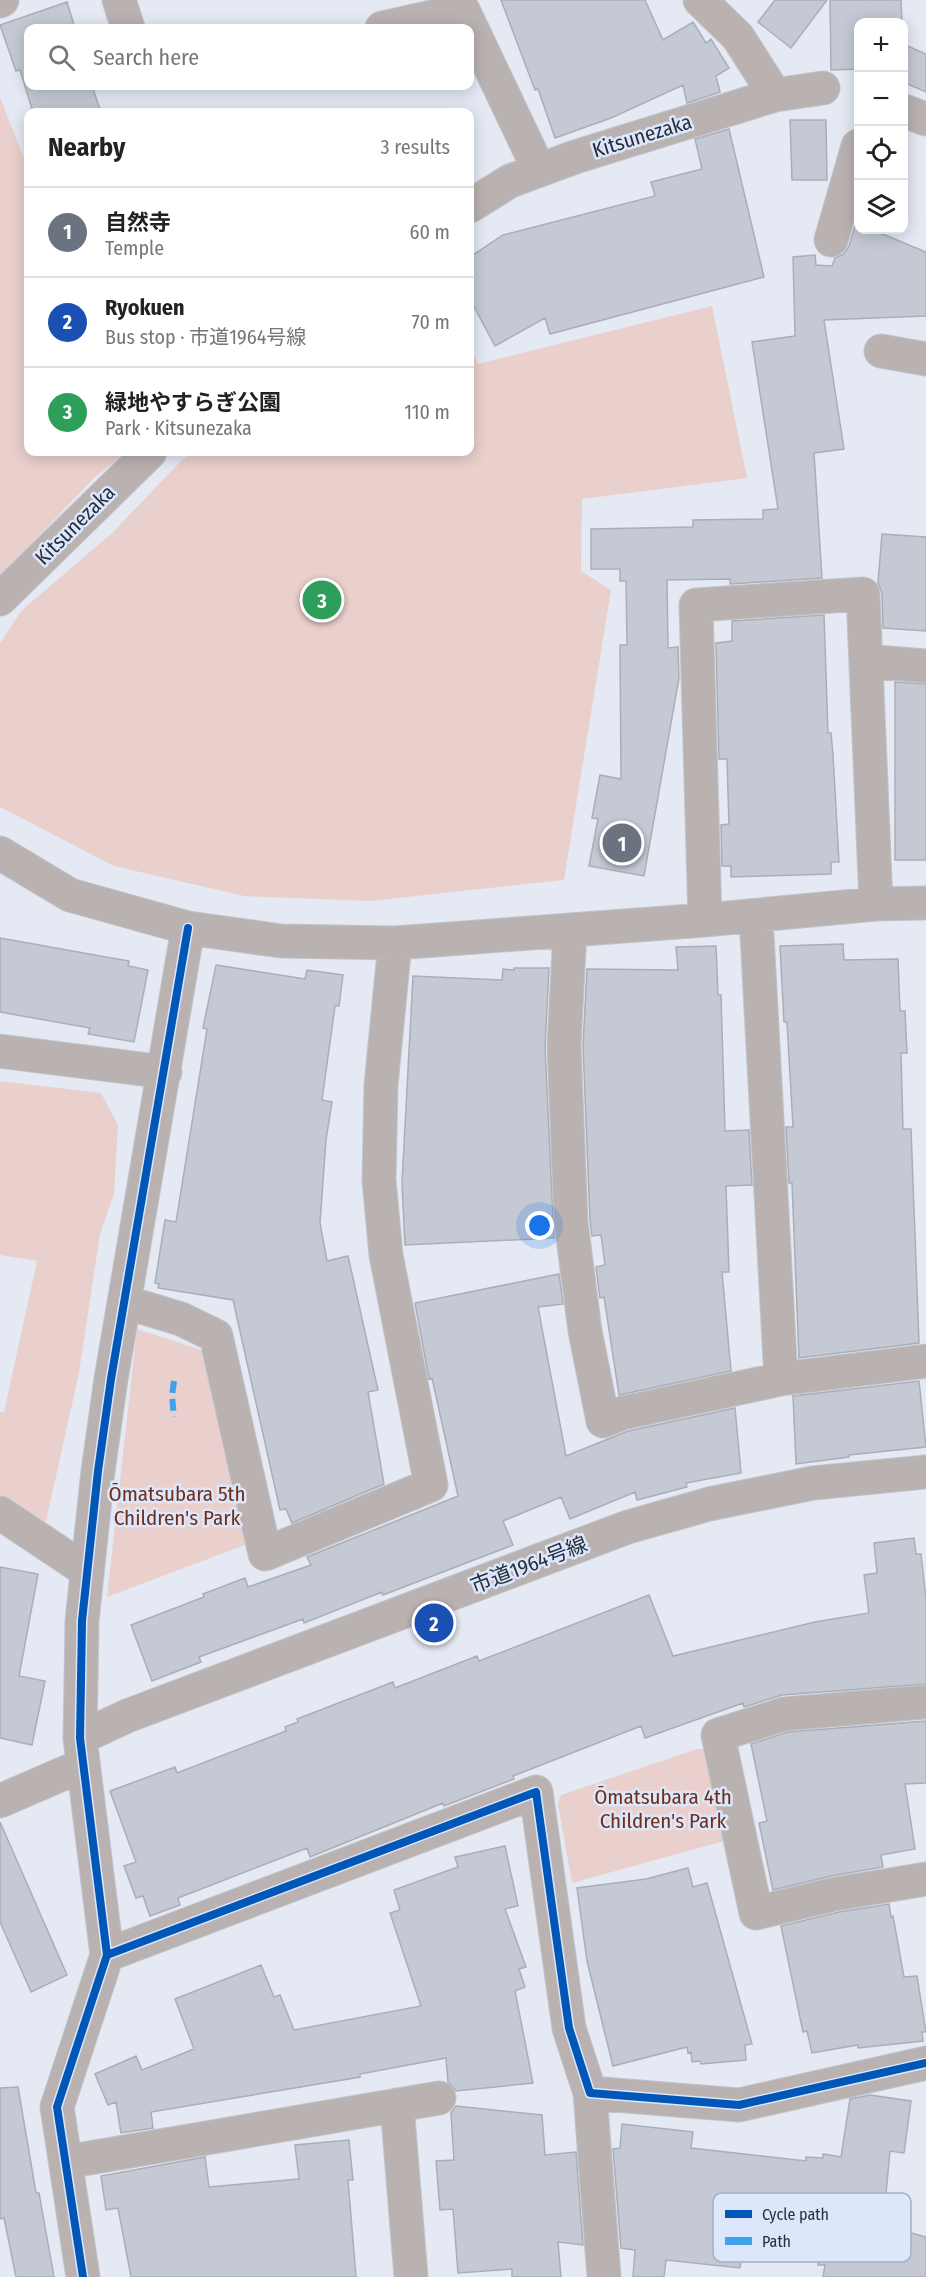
<!DOCTYPE html>
<meta charset="utf-8">
<style>
body{margin:0;font-family:"Fira Sans Condensed","Noto Sans JP",sans-serif;background:#f2f2f2;color:#222}
.controls{position:absolute;right:18px;top:18px;display:grid;overflow:hidden;border-radius:12px;box-shadow:0 3px 15px #0003}
.controls button{width:54px;height:54px;display:grid;place-items:center;padding:0;border:0;border-bottom:2px solid #e0e0e0;background:#fff;color:#222;font:30px sans-serif}
.you{position:absolute;left:540px;top:1226px;width:21px;height:21px;margin:-15px;border:4px solid #fff;border-radius:50%;background:#1a73e8;box-shadow:0 0 0 9px #1a73e833}
.badge{display:grid;place-items:center;width:39px;height:39px;border-radius:50%;background:#0b8043;color:#fff;font-size:20px;font-weight:700}
.pin{position:absolute;translate:-50% -50%;border:3px solid #fff;box-shadow:0 2px 6px #0006}
.list{margin:0;padding:0;list-style:none}
h2{display:flex;justify-content:space-between;align-items:center;height:78px;margin:0;padding:0 24px;font-size:26px}
h2 small{font-size:20px;font-weight:400;color:#767676}
.list li{display:grid;grid-template-columns:39px 1fr auto;gap:18px;align-items:center;box-sizing:border-box;height:90px;padding:0 24px;border-top:2px solid #e0e0e0}
.list b{display:block;font-size:22px;white-space:nowrap}
.list p{margin:0;font-size:20px;white-space:nowrap;color:#767676}
.list em{font-size:20px;font-style:normal;color:#767676}
.icon{flex:none;width:33px;height:33px;fill:none;stroke:currentColor;stroke-width:2;stroke-linecap:round;stroke-linejoin:round}
.map{position:relative;flex:none;width:926px;height:2277px;overflow:hidden}
.search{position:absolute;background:#fff;box-shadow:0 3px 15px #0003;left:24px;top:24px;width:450px;height:66px;display:flex;align-items:center;gap:15px;box-sizing:border-box;padding:0 21px;border-radius:12px;color:#767676;font-size:22px}
.panel{position:absolute;background:#fff;box-shadow:0 3px 15px #0003;left:24px;top:108px;width:450px;height:348px;border-radius:12px}
.map>svg:first-child{display:block}
.green{fill:#ead0cd}
.building{fill:#c4c9d4;stroke:#a9aeb9;stroke-width:1.5}
.lines{fill:none;stroke-linecap:round;stroke-linejoin:round}
.minor-casing{stroke:#c0c5cd;stroke-width:35}
.minor{stroke:#b9b2b1;stroke-width:33}
.quiet{stroke:#3ea3ec;stroke-width:6;stroke-dasharray:12 6;stroke-linecap:butt}
.cycleway-casing{stroke:#dde7fb;stroke-width:11}
.cycleway{stroke:#0057b8;stroke-width:8}
.labels{text-anchor:middle;stroke-width:5;stroke-linejoin:round;paint-order:stroke}
.street-label{font-size:21px;fill:#282f3b;stroke:#dde7fb}
.park-label{font-size:21px;fill:#712f1a;stroke:#dde7fb}
.key{fill:#dde7fb;stroke:#a7b0c1;stroke-width:1.5}
.key-label{font-size:16px;fill:#282f3b}
</style>
<div class="map">
<svg width="926" height="2277" viewBox="0 0 926 2277">
<rect width="100%" height="100%" fill="#e4e9f4"/>
<path class="green" d="M0,97L28,169V452H126L93,479L0,577Z
M712,306L747,478L582,499L581,571L611,590L564,880L370,901L244,896L114,866L0,807V643L22,610L112,533L182,460L195,452H470V347L478,364Z
M0,1081L101,1093L118,1125L114,1194L100,1234L79,1373L46,1521L19,1527L0,1524V1412H4L37,1261L0,1255Z
M137,1329L205,1351L245,1545L107,1597Z
M697,1749H704L724,1841L572,1883L558,1804L561,1795Z"/>
<path class="building" d="M501,0H645L663,40L693,22L706,43L711,39L729,68L716,76L720,92L687,103L683,85L611,118L555,138L538,89L535,90Z
M775,0H827L791,48L758,22Z
M830,0H901L902,22H858V69L831,70Z
M67,2L75,28H28V86H92L101,112H33L20,70L16,71L0,25Z
M903,44L926,54V92L903,82Z
M790,120H826L827,180H792Z
M729,129L764,277L550,334L545,318L495,346L470,299V257L503,235L655,196L651,182L702,169L695,139Z
M856,222L858,223V230H873L926,252V316L824,320L844,449L814,453L822,578L730,584V579L667,580L668,648L678,647L679,678L644,876L589,866L598,819L592,818L600,775L621,779L620,645H627L626,581H620V569H591V529L693,527V520L763,519V510L778,509L752,342L795,336L793,257L815,255L816,265L832,266L835,258L844,254L849,246Z
M882,534L926,537V631L883,628L882,593L878,583Z
M824,615L828,733H831L833,755L839,862H831V874L731,877V866H722L721,825L729,824L727,759H719L716,643L732,641V621Z
M895,682L926,684V860H895Z
M0,938L129,961L128,966L148,970L134,1042L88,1034L90,1028L0,1012Z
M843,944L844,960L898,959L900,1011H905L907,1053H901L903,1129H911L919,1343L799,1358L792,1183H789L786,1127H793L787,1022H784L780,946Z
M716,946L718,995H721L725,1131L749,1130L752,1185L726,1186L729,1272H722L731,1371L619,1395L604,1297L600,1298L596,1267L605,1265L601,1235L592,1236L590,1220L583,1046L587,969L678,970L676,947Z
M216,965L305,979L307,970L343,975L339,1006H335L322,1100L332,1102L326,1140L320,1223L327,1261L348,1256L378,1390L368,1392L384,1484L292,1523L286,1509L280,1510L233,1300L158,1288L159,1284L155,1283L165,1220L176,1222L207,1029L203,1028Z
M514,968H549L545,1047L554,1238L405,1245L402,1183L413,976L502,980L503,969L514,970Z
M559,1274L563,1304L538,1307L566,1456L628,1431L735,1408L741,1473L686,1483L687,1487L637,1500L635,1492L570,1519L561,1497L503,1521L513,1545L383,1595L382,1592L304,1623L303,1619L199,1657L201,1662L152,1681L131,1625L204,1597L203,1594L245,1578L248,1587L311,1565L307,1557L458,1496L432,1378L429,1379L415,1303Z
M919,1381L926,1447L849,1455V1457L796,1464L793,1396Z
M914,1538L916,1554H921L926,1599V1684L782,1695L744,1707L743,1703L645,1738L641,1726L513,1776L514,1779L444,1806L443,1803L310,1857L307,1848L178,1898L180,1905L150,1916L143,1896L136,1898L124,1866L136,1862L110,1791L175,1767L177,1773L286,1731L285,1727L298,1722L297,1719L393,1682L395,1688L477,1656L479,1661L649,1595L673,1656L815,1622L869,1613L864,1575L877,1573L874,1543Z
M0,1567L38,1574L19,1676L45,1681L32,1745L0,1738Z
M926,1721V1783L905,1784L915,1849L881,1855L883,1867L831,1876L773,1890L759,1823L767,1821L751,1744L788,1732Z
M0,1822L67,1975L31,1992L0,1922Z
M505,1846L518,1906L505,1909L526,1967L519,1969L525,1987L515,1991L533,2083L456,2091L448,2082L446,2058L360,2074V2077L151,2112L153,2128L121,2133L116,2102L108,2105L95,2074L136,2056L142,2070L194,2049L175,1999L261,1965L274,1997L280,1995L294,2030L421,2006L390,1913L400,1910L394,1890L458,1867L455,1857Z
M688,1868L693,1887L707,1883L752,2044L745,2045L746,2060L701,2064L700,2061L692,2062L691,2052L688,2053L687,2047L613,2066L587,1961L577,1888L646,1879Z
M889,1904L891,1917L893,1916L904,1977L917,1976L926,2032H922L923,2041L858,2048V2045L812,2053L807,2031L803,2032L781,1926L839,1912Z
M18,2087L36,2193H39L54,2277H16L4,2218L0,2219V2088Z
M870,2095L911,2101L904,2153L890,2151L883,2225L926,2237V2277H823L825,2265H818L823,2221L760,2214L756,2247L743,2246L740,2268L666,2260L664,2277H633L635,2250L621,2248L613,2149L620,2148L622,2124L693,2132L691,2148L806,2161V2157L823,2158V2154L841,2157L850,2099Z
M456,2106L542,2115L545,2155L576,2152L583,2245L558,2242L561,2277H512V2269L458,2273L453,2209L440,2210L436,2161L454,2160L451,2113Z
M349,2140L353,2180H348L356,2277H131L118,2208L106,2210L101,2176L205,2157L209,2187L299,2179L295,2145Z"/>
<g class="lines">
<defs>
<path id="minor" d="M119,0L128,28
M700,0L738,37L775,95
M0,1L2,0
M382,28L463,10L539,170
M904,111L926,119
M470,206L510,181L575,157L775,95L823,88
M831,240L858,146
M881,351L926,359
M0,599L150,452
M866,661L926,666
M0,853L70,895L188,928L281,941L395,943L705,920L876,904L926,903
M756,916L781,1379
M705,920L696,605L863,594L876,904
M570,930L564,1046L571,1222L585,1331L603,1421L623,1413L781,1379L926,1361
M0,1051L165,1072
M125,1302L181,1319L216,1336L265,1554L431,1485L386,1255L379,1180L381,1085L395,943
M0,1513L87,1571
M926,1702L784,1714L718,1735L756,1913L835,1894L926,1879
M80,1738L127,1716L628,1527L709,1504L813,1483L926,1472
M0,1801L83,1765
M107,1955L536,1792L569,2028L590,2093L604,2277
M590,2093L739,2105L926,2063
M397,2105L411,2277
M66,2162L439,2098
M83,2277L57,2107L107,1955L80,1738L82,1621L98,1471L111,1379L188,928"/>
</defs>
<use href="#minor" class="minor-casing"/>
<use href="#minor" class="minor"/>
<path class="quiet" d="M174,1381L172,1396L174,1417"/>
<defs>
<path id="cycleway" d="M107,1955L536,1792L569,2028L590,2093L739,2105L926,2063
M83,2277L57,2107L107,1955L80,1738L82,1621L98,1471L111,1379L188,928"/>
</defs>
<use href="#cycleway" class="cycleway-casing"/>
<use href="#cycleway" class="cycleway"/>
</g>
<g class="labels">
<g class="street-label">
<text transform="translate(642 136) rotate(-17)" y="7">Kitsunezaka</text>
<text transform="translate(75 525) rotate(-45)" y="7">Kitsunezaka</text>
<text transform="translate(529 1565) rotate(-21)" y="7">市道1964号線</text>
</g>
<g class="park-label">
<text x="177" y="1501">Ōmatsubara 5th<tspan x="177" dy="24">Children's Park</tspan></text>
<text x="663" y="1804">Ōmatsubara 4th<tspan x="663" dy="24">Children's Park</tspan></text>
</g>
</g>
<rect x="713" y="2193" width="198" height="69" rx="9" class="key"/>
<rect x="725" y="2210" width="27" height="8" fill="#0057b8"/>
<rect x="725" y="2237" width="27" height="8" fill="#3ea3ec"/>
<g class="key-label">
<text x="762" y="2220">Cycle path</text>
<text x="762" y="2247">Path</text>
</g>
</svg>
<div class="controls">
<button>+</button>
<button>−</button>
<button><svg class="icon" aria-label="locate" viewBox="0 0 24 24"><circle cx="12" cy="12" r="6"/><path d="M12 2v4M12 18v4M2 12h4M18 12h4"/></svg></button>
<button><svg class="icon" aria-label="layers" viewBox="0 0 24 24"><path d="M12 4l9 5-9 5-9-5zM3 14l9 5 9-5"/></svg></button>
</div>
<div class="you"></div>
<div class="pin badge" style="left:622px;top:843px;background:#6b7280">1</div>
<div class="pin badge" style="left:434px;top:1623px;background:#1a4fb4">2</div>
<div class="pin badge" style="left:322px;top:600px;background:#2e9e5b">3</div>
<div class="search"><svg class="icon" aria-label="search" viewBox="0 0 24 24"><circle cx="10" cy="10" r="6"/><path d="M15 15l6 6"/></svg>Search here</div>
<section class="panel">
<h2>Nearby<small>3 results</small></h2>
<ul class="list">
<li><span class="badge" style="background:#6b7280">1</span><div><b>自然寺</b><p>Temple</p></div><em>60 m</em></li>
<li><span class="badge" style="background:#1a4fb4">2</span><div><b>Ryokuen</b><p>Bus stop · 市道1964号線</p></div><em>70 m</em></li>
<li><span class="badge" style="background:#2e9e5b">3</span><div><b>緑地やすらぎ公園</b><p>Park · Kitsunezaka</p></div><em>110 m</em></li>
</ul>
</section>
</div>
